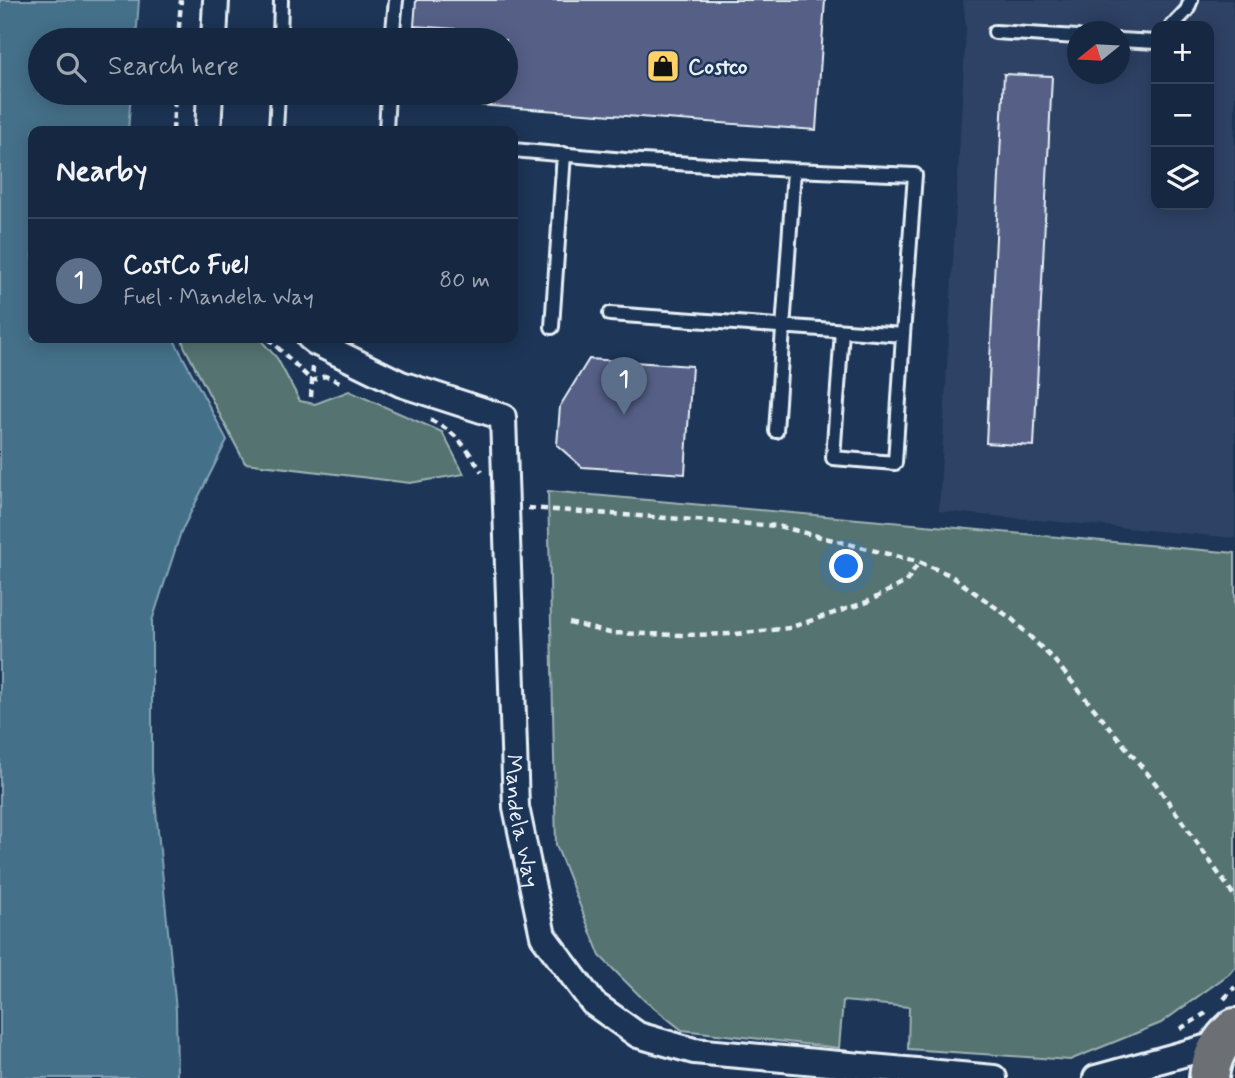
<!DOCTYPE html>
<meta charset="utf-8">
<style>
body{margin:0;font-family:Mynerve,sans-serif;background:#23344c;color:#f1f3f6}
.controls{position:absolute;right:21px;top:21px;display:grid;overflow:hidden;border-radius:14px;box-shadow:0 4px 18px #0003}
.controls button{width:63px;height:63px;display:grid;place-items:center;padding:0;border:0;border-bottom:2px solid #35445a;background:#162841;color:#f1f3f6;font:35px sans-serif}
.compass{position:absolute;left:1067px;top:21px;width:63px;height:63px;border-radius:50%;background:#162841;box-shadow:0 4px 18px #0003;rotate:252deg}
.you{position:absolute;left:847px;top:567px;width:24px;height:24px;margin:-18px;border:5px solid #fff;border-radius:50%;background:#1a73e8;box-shadow:0 0 0 10px #1a73e833}
.badge{display:grid;place-items:center;width:46px;height:46px;border-radius:50%;background:#bca0f2;color:#fff;font-size:23px;font-weight:700}
.pin{position:absolute;translate:-50% -58px;filter:drop-shadow(0 2px 4px #0008)}
.pin::after{content:'';position:absolute;top:37px;width:24px;height:21px;background:inherit;clip-path:polygon(0 0,100% 0,50% 100%)}
.list{margin:0;padding:0;list-style:none}
h2{display:flex;justify-content:space-between;align-items:center;height:91px;margin:0;padding:0 28px;font-size:30px}
h2 small{font-size:23px;font-weight:400;color:#9ea6b1}
.list li{display:grid;grid-template-columns:46px 1fr auto;gap:21px;align-items:center;box-sizing:border-box;height:126px;padding:0 28px;border-top:2px solid #35445a}
.list b{display:block;font-size:26px;white-space:nowrap}
.list p{margin:0;font-size:23px;white-space:nowrap;color:#9ea6b1}
.list em{font-size:23px;font-style:normal;color:#9ea6b1}
.icon{flex:none;width:38px;height:38px;fill:none;stroke:currentColor;stroke-width:2;stroke-linecap:round;stroke-linejoin:round}
.map{position:relative;flex:none;width:1235px;height:1078px;overflow:hidden}
.search{position:absolute;background:#162841;box-shadow:0 4px 18px #0003;left:28px;top:28px;width:490px;height:77px;display:flex;align-items:center;gap:18px;box-sizing:border-box;padding:0 24px;border-radius:38px;color:#9ea6b1;font-size:26px}
.panel{position:absolute;background:#162841;box-shadow:0 4px 18px #0003;left:28px;top:126px;width:490px;height:217px;border-radius:14px}
.map>svg:first-child{display:block}
.built{fill:#2e4265;fill-rule:evenodd}
.green{fill:#547371;stroke:#9eb2b4;stroke-width:2}
.water{fill:#44708a;stroke:#86a4b6;stroke-width:2}
.building{fill:#566087;stroke:#e8f1f8;stroke-width:2}
.lines{fill:none;stroke-linecap:round;stroke-linejoin:round}
.lane-casing{stroke:#e8f1f8;stroke-width:18}
.street-casing{stroke:#e8f1f8;stroke-width:30}
.primary-casing{stroke:#e8f1f8;stroke-width:44}
.path{stroke:#e8f1f8;stroke-width:4.5;stroke-dasharray:7 5;stroke-linecap:butt}
.lane{stroke:#1d3557;stroke-width:12}
.street{stroke:#1d3557;stroke-width:24}
.primary{stroke:#6c6f75;stroke-width:38}
.labels{text-anchor:middle;stroke-width:5;stroke-linejoin:round;paint-order:stroke}
.poi-label{font-size:23px;font-weight:bold;fill:#e8f1f8;stroke:#1d3557;text-anchor:start}
.street-label{font-size:23px;fill:#e8f1f8;stroke:#1d3557}
</style>
<div class="map">
<svg width="1235" height="1078" viewBox="0 0 1235 1078">
<rect width="100%" height="100%" fill="#1d3557"/>
<filter id="ink" filterUnits="userSpaceOnUse"><feTurbulence type="fractalNoise" baseFrequency=".0143" numOctaves="2"/><feDisplacementMap in="SourceGraphic" scale="14" xChannelSelector="R" yChannelSelector="G"/><feConvolveMatrix kernelMatrix="1 2 1 2 8 2 1 2 1" color-interpolation-filters="sRGB"/></filter>
<g filter="url(#ink)">
<path class="built" d="M963,0H1232L1235,34V538L939,511L966,28ZM1156,26H1209V205H1156ZM1078,32H1120V74H1078Z"/>
<path class="green" d="M182,338H259L277,358L300,401L315,404L349,391L442,432L464,474L410,483L245,463L184,346Z
M548,491L1235,553V967L1229,974L1161,1023L1070,1060L908,1049L909,1007L843,1001L839,1048L682,1030L645,1001L600,956L556,845Z"/>
<path class="water" d="M0,0H139L136,40H40V93H131L128,131H33V338H173L227,440L181,532L152,621V771L176,1010L177,1078H0Z"/>
<path class="building" d="M416,0H825L816,130L450,103L451,93H506V40H455V29L414,26Z
M1004,74L1052,76L1034,446L986,443Z
M589,359L692,366L685,474L582,467L557,445L560,406Z"/>
<g class="lines">
<defs>
<path id="lane" d="M1172,26L1187,10L1191,0
M995,32L1078,37
M280,40L281,0
M392,40L396,0
M1120,40L1156,42
M276,131L278,93
M386,131L388,93
M513,150L625,160L794,170L776,431
M794,170L915,175L903,335
M610,314L903,335L895,463L833,458L842,331
M552,327L564,154"/>
<g id="street">
<path d="M214,40L216,0"/>
<path d="M208,131L210,93"/>
<path id="s1" d="M310,338L315,342L401,384L503,417L516,807L543,936L593,1003L638,1035L694,1051L994,1078"/>
<path d="M1096,1078L1219,1044"/>
</g>
<path id="primary" d="M1209,1078C1211,1057 1219,1042 1235,1028"/>
</defs>
<use href="#lane" class="lane-casing"/>
<use href="#street" class="street-casing"/>
<use href="#primary" class="primary-casing"/>
<path class="path" d="M178,40L181,0
M173,131L175,93
M268,338L312,381L325,376L342,383
M311,397L313,367
M430,420C456,431 467,449 482,472
M528,508L778,526L919,562
M569,623L610,633L681,635L735,634L789,628L867,602L906,582L919,562L950,575L1012,619L1054,660L1156,784L1235,897
M1224,999L1235,987
M1180,1029L1206,1013"/>
<use href="#lane" class="lane"/>
<use href="#street" class="street"/>
<use href="#primary" class="primary"/>
</g>
</g>
<defs>
<symbol id="shop-square" viewBox="-11 -11 22 22"><rect x="-9" y="-9" width="18" height="18" rx="4" fill="#ffd166" stroke="#1d3557"/><path d="M-5-2.5h2.3a2.7 3.5 0 0 1 5.4 0H5L5.5 6h-11ZM-1.5-2.5h3a1.5 2.3 0 0 0-3 0Z" fill="#111"/></symbol>
</defs>
<g fill-rule="evenodd">
<use href="#shop-square" x="644" y="47" width="38" height="38"/>
</g>
<g class="labels">
<g class="poi-label">
<text x="688" y="74">Costco</text>
</g>
<g class="street-label">
<text dy="8" stroke="none"><textPath href="#s1" startOffset="614">Mandela Way</textPath></text>
</g>
</g>
</svg>
<div class="controls">
<button>+</button>
<button>−</button>
<button><svg class="icon" aria-label="layers" viewBox="0 0 24 24"><path d="M12 4l9 5-9 5-9-5zM3 14l9 5 9-5"/></svg></button>
</div>
<svg class="compass" viewBox="-18 -18 36 36"><path d="M0-13l5 13h-10z" fill="#e53935"/><path d="M0 13l5-13h-10z" fill="#9ea6b1"/></svg>
<div class="you"></div>
<div class="pin badge" style="left:624px;top:415px;background:#5c6f8a">1</div>
<div class="search"><svg class="icon" aria-label="search" viewBox="0 0 24 24"><circle cx="10" cy="10" r="6"/><path d="M15 15l6 6"/></svg>Search here</div>
<section class="panel">
<h2>Nearby<small></small></h2>
<ul class="list">
<li><span class="badge" style="background:#5c6f8a">1</span><div><b>CostCo Fuel</b><p>Fuel · Mandela Way</p></div><em>80 m</em></li>
</ul>
</section>
</div>
